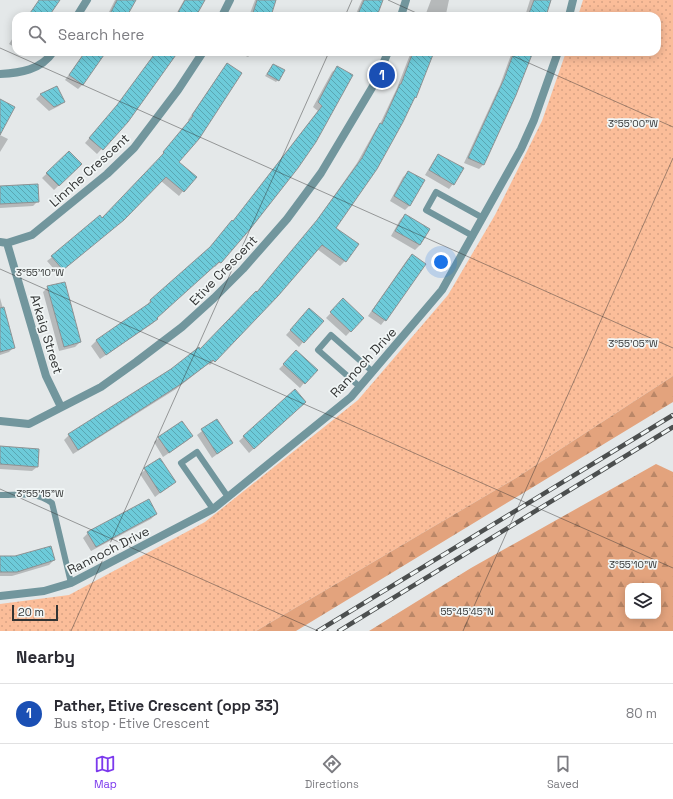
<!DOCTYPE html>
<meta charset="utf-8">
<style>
body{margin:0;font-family:"Space Grotesk",sans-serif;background:#f7f7f7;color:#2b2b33}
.controls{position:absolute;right:12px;bottom:12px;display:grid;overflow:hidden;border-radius:8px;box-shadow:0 2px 10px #0003}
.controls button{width:36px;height:36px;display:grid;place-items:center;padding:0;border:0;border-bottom:1px solid #e1e1e2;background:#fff;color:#2b2b33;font:20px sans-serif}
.scale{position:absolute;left:12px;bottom:10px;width:46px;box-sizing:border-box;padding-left:4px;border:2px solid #323434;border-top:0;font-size:11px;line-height:14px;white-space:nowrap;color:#323434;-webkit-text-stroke:3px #f1f6f6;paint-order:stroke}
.you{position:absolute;left:441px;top:262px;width:14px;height:14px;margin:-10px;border:3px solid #fff;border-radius:50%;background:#1a73e8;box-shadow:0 0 0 6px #1a73e833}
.badge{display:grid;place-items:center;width:26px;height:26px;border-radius:50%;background:#7c3aed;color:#fff;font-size:13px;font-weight:700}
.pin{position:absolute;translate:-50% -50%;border:2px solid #fff;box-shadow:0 1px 4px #0006}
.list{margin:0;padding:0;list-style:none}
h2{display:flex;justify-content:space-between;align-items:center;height:52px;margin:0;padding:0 16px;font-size:17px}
h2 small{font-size:13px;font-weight:400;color:#7c7c81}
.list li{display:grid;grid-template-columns:26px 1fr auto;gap:12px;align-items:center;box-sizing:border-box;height:60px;padding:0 16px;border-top:1px solid #e1e1e2}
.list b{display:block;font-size:15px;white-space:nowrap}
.list p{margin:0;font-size:13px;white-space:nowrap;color:#7c7c81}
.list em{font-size:13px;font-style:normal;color:#7c7c81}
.icon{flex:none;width:22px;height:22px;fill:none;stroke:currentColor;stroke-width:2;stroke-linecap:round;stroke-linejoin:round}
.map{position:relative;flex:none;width:673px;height:631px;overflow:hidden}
.search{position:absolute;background:#fff;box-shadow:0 2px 10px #0003;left:12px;right:12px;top:12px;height:44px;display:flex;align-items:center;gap:10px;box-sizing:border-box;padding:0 14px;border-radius:12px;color:#7c7c81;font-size:15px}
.sheet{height:112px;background:#fff}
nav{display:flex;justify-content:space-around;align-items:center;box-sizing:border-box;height:56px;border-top:1px solid #e1e1e2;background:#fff;font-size:11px;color:#7c7c81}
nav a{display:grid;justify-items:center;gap:2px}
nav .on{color:#7c3aed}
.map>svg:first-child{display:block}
.grass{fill:url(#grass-dots)}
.forest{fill:url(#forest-firs);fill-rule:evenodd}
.shadow{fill:#0003}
.building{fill:url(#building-back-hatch);stroke:#8e9293}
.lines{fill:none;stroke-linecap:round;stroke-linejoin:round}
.lane{stroke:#72969d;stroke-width:6}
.street{stroke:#72969d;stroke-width:8}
.rail-casing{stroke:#4c4f4f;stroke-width:4.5}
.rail{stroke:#f1f6f6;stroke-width:3;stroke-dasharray:9;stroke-linecap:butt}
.ticks{fill:none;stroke:#323434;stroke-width:1;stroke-opacity:0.45}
.labels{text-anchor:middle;stroke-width:3.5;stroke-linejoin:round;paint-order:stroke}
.street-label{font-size:13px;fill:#323434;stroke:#f1f6f6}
.ticks-label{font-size:10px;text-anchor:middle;fill:#323434;stroke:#f1f6f6;stroke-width:3.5;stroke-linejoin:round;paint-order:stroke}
</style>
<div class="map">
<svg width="673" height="631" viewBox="0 0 673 631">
<defs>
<pattern id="grass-dots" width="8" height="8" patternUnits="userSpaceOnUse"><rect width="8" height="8" fill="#fbbd99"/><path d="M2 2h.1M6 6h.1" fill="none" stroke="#d8a384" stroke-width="1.8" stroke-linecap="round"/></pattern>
<pattern id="forest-firs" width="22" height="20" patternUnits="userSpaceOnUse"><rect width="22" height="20" fill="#e3a37d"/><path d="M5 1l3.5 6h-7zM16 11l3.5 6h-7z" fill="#b98667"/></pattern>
<pattern id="building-back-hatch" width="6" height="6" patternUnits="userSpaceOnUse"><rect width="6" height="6" fill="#6dcbda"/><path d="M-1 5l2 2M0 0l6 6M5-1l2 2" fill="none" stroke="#5aa6b2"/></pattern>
</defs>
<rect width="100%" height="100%" fill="#e4e8e9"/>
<path class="grass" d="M583,0H673V376L516,478L256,631H0V604L69,595L205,522L358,400L448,295L495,215L542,121L566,52H657V16H578Z"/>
<path class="forest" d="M673,376V402L296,631H256L516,478Z
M656,464L673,472V631H369L471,568ZM628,586H658V616H628Z"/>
<path class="shadow" d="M115,0H134L126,16H107Z
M184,0H203L195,16H175Z
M255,0H275L269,16H249Z
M362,0H382L376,16H355Z
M431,0H449L446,14L447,16H425Z
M530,0H550L545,16H525Z
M16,33V48L9,44Z
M85,52H104L83,84L78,89L65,80Z
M155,52H176L127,121L97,154L85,143L113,111L150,61Z
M236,52H253L248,57Z
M347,52H360L357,56Z
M411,52H433L416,97L411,102L334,228L357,244L345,261L340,266L317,249L278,296L210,365L208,364L176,389L73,454L64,440L69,435L200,350L256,293L313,226L357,163L376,129L379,126L397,88Z
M512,52H532L484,164L479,169L464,163L500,85Z
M227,64L178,162L183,191L179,196L161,181L118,224L58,274L47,261L101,219L160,159L159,158L189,121L188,120L223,69Z
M273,65L278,80L276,82L265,76Z
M337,68L351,76L220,262L215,267L214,266L156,318L157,319L152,324L100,359L91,346L96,341L146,307V306L150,301L207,250L233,222L318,111L313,107L332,72Z
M57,87L64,102L59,106L49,111L36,99L40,95Z
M0,135L8,139L0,152Z
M69,152L81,164L54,190L42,178Z
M439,155L453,184L449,189L425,175L434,160Z
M408,172L410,205L405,210L390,201L403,177Z
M0,187L38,201L33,206L0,208Z
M405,215L429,229L420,245L415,250L391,236L400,220Z
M412,255L385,320L381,325L368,316L407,260Z
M48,287L80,342L75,347L59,351L43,292Z
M0,298L14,347L9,352L0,355Z
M343,300L363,318L346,336L326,318Z
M305,314L303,342L299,347L286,335Z
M292,356L304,383L300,388L279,369Z
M295,391L300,407L249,453L239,441Z
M216,420L232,443L212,458L197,435Z
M192,436L187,441L163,457L154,442L159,438Z
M0,447L37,467L32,471L0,469Z
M159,459L174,482L155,497L140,474Z
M156,514L151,519L91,551L83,538L88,533Z
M0,557H15L54,560L49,565L12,576H0Z"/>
<path class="building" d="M39,0H60L49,16H28Z
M117,0H136L127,16H109Z
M185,0H205L196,16H176Z
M257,0H276L271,16H252Z
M364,0H383L377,16H357Z
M534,0H551L546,16H528Z
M85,52H106L83,85L69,75Z
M156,52H178L128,122L103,150L89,138L117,105Z
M413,52H434L416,98L415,97L403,122L377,169L336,228L359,244L346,262L322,245L278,296L215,362L213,360L181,384L78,450L68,434L171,369L199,347L200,349L256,291L257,292L317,220L362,158L380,123L382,124L400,84H401Z
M514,52H533L516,95L484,165L468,158L504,79Z
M227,63L242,73L199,139L179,162L197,177L184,192L166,177L124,220L63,270L51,256L100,215L102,218L164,153L163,152L193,116L192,115Z
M273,64L285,70L279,81L267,74Z
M337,66L353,75L316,142L298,168L251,228L221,263L219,262L157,318L158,319L106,355L96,340L151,302L150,300L210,247L232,220L233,221L322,106L318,102Z
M57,86L65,102L54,107L40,94Z
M0,99L15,107L0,135Z
M69,151L82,164L59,186L46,173Z
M438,154L464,168L454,185L429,170Z
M408,171L425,180L410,206L394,196Z
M38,184L39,202L0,204V186Z
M405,214L430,229L420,245L395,231Z
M412,254L426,264L386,321L372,311Z
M65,282L81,342L64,347L47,286Z
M343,298L364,318L351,332L330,312Z
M4,307L15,348L0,352V308Z
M309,308L324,321L304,343L290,330Z
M296,350L318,370L305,384L283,364Z
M295,389L306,402L254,449L243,436Z
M217,419L233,443L217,454L201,429Z
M182,421L193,436L169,453L158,437Z
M0,446L39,449L38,467L0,464Z
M160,458L176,482L160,493L144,468Z
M149,499L157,514L96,547L87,532Z
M51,546L55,560L17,572H0V556H15Z"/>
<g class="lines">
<path class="lane" d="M473,236L426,210L436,192L483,218
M360,387L318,350L331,335L373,372
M0,495C20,495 35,491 52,503L71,583
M213,509L181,463L197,452L228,497"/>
<path class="street" d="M77,16L87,0
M222,16L230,0
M401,16L406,0
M569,16L573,0
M0,74C20,73 41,70 53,52
M0,242L7,243L32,235L107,174L134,148L178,90L203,52
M7,243L46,376L61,407
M0,421L29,424L101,387L136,362L182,327L214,298L243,269L287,219L321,173L376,81L388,52
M0,596L44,591L71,583L213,509L351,397L442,290L521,149L534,120L558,52"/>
<defs>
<path id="rail" d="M318,631L673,415
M339,631L673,427"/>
</defs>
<use href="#rail" class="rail-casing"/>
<use href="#rail" class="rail"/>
</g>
<path class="ticks" d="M388,0L423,16M345,16L352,0M0,48L673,348M504,52L673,127M0,269L673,568M0,489L318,631M71,631L329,52M463,631L673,158"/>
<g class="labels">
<g class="street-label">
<text transform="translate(89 170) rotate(-42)" y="5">Linnhe Crescent</text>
<text transform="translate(223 270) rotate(-46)" y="5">Etive Crescent</text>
<text transform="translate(47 334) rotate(73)" y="5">Arkaig Street</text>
<text transform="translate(363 362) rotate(-47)" y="5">Rannoch Drive</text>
<text transform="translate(108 550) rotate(-27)" y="5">Rannoch Drive</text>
</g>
</g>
<g class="ticks-label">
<text x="633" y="127">3°55'00"W</text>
<text x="40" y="276">3°55'10"W</text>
<text x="633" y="347">3°55'05"W</text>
<text x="40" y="497">3°55'15"W</text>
<text x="633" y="568">3°55'10"W</text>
<text x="467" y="615">55°45'45"N</text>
</g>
</svg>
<div class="controls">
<button><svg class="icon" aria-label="layers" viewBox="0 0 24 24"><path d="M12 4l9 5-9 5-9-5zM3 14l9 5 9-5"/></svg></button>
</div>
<div class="scale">20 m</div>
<div class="you"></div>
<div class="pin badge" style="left:382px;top:75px;background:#1a4fb4">1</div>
<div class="search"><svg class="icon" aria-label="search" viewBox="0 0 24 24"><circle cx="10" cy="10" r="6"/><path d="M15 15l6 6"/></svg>Search here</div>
</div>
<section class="sheet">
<h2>Nearby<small></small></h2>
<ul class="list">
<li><span class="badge" style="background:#1a4fb4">1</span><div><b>Pather, Etive Crescent (opp 33)</b><p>Bus stop · Etive Crescent</p></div><em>80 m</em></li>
</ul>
</section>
<nav>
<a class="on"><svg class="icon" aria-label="map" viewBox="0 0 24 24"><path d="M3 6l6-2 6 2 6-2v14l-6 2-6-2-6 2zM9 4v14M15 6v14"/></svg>Map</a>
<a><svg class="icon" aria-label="directions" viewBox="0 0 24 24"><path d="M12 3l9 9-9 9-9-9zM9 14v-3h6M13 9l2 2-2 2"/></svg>Directions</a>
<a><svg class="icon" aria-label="saved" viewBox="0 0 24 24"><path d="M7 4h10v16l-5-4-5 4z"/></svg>Saved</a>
</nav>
